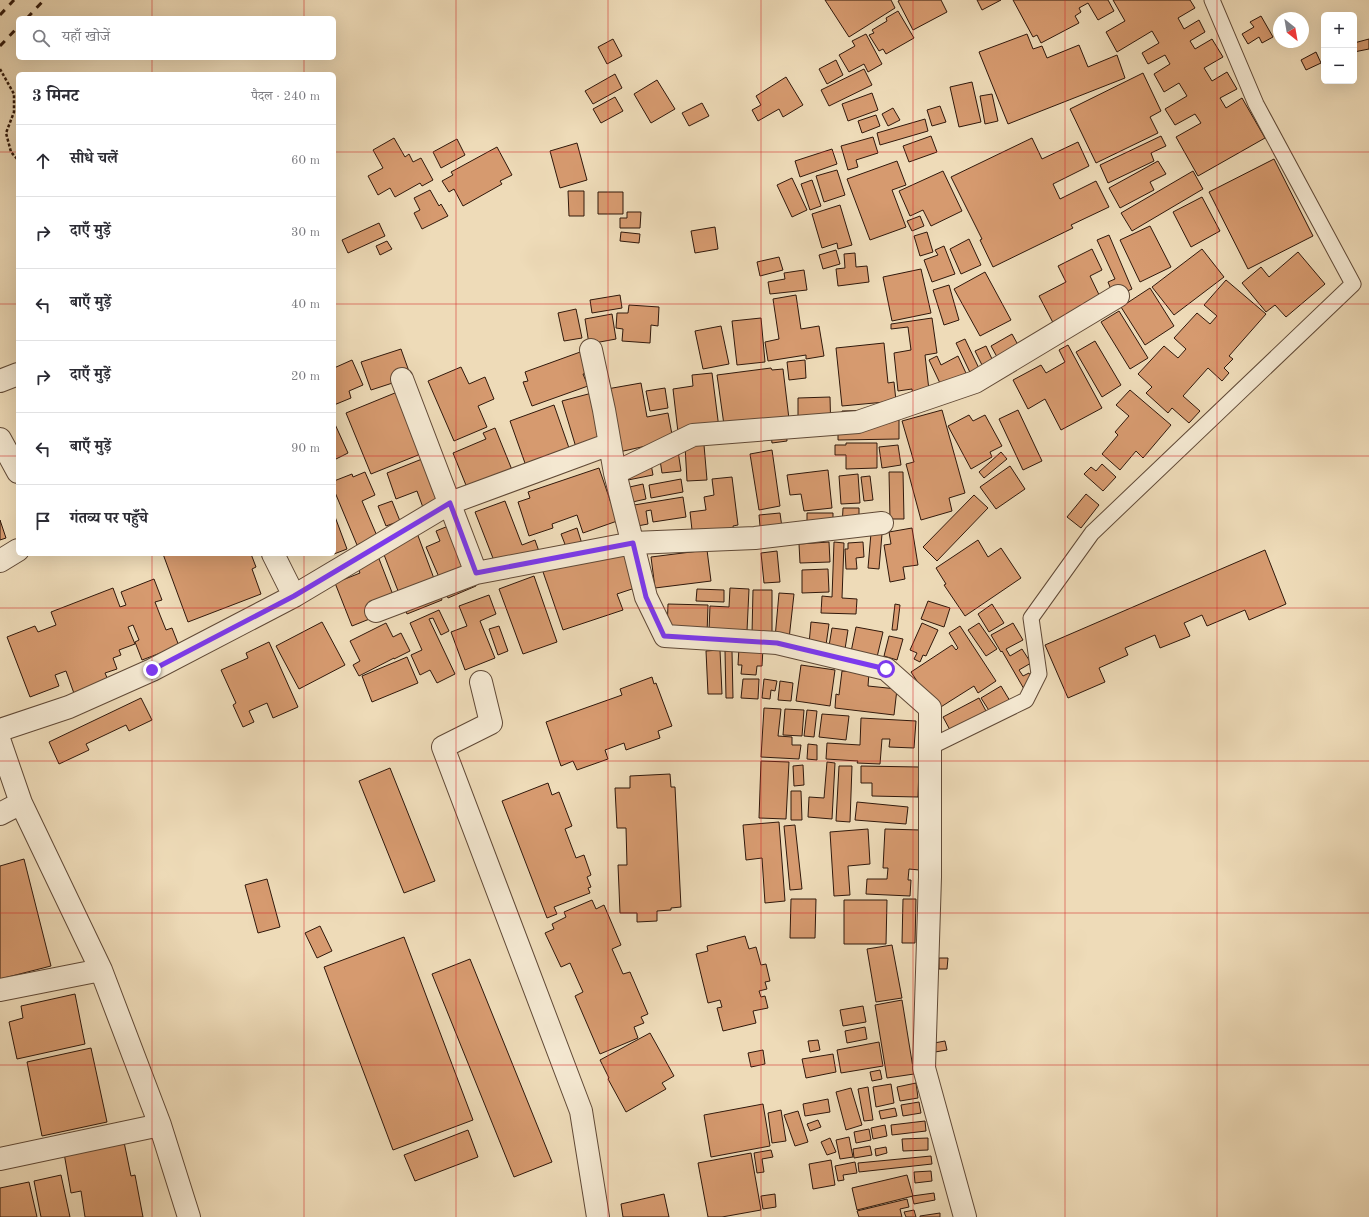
<!DOCTYPE html>
<html lang="hi">
<meta charset="utf-8">
<style>
body{margin:0;font-family:"Old Standard TT","Noto Serif Devanagari",serif;background:#f2f2f3;color:#2b2b33}
.controls{position:absolute;right:12px;top:12px;display:grid;overflow:hidden;border-radius:6px;box-shadow:0 4px 16px #0002}
.controls button{width:36px;height:36px;display:grid;place-items:center;padding:0;border:0;border-bottom:1px solid #e1e1e2;background:#fff;color:#2b2b33;font:20px sans-serif}
.compass{position:absolute;left:1273px;top:12px;width:36px;height:36px;border-radius:50%;background:#fff;box-shadow:0 4px 16px #0002;rotate:149deg}
.stop{position:absolute;width:12px;height:12px;margin:-9px;border:3px solid #7c3aed;border-radius:50%;background:#fff}
.stop.end{background:#7c3aed;border-color:#fff;box-shadow:0 1px 4px #0008}
.list{margin:0;padding:0;list-style:none}
h2{display:flex;justify-content:space-between;align-items:center;height:52px;margin:0;padding:0 16px;font-size:17px}
h2 small{font-size:13px;font-weight:400;color:#7c7c81}
.list li{display:grid;grid-template-columns:26px 1fr auto;gap:12px;align-items:center;box-sizing:border-box;height:72px;padding:0 16px;border-top:1px solid #e1e1e2}
.list b{display:block;font-size:15px;white-space:nowrap}
.list em{font-size:13px;font-style:normal;color:#7c7c81}
.icon{flex:none;width:22px;height:22px;fill:none;stroke:currentColor;stroke-width:2;stroke-linecap:round;stroke-linejoin:round}
.map{position:relative;flex:none;width:1369px;height:1217px;overflow:hidden}
.search{position:absolute;background:#fff;box-shadow:0 4px 16px #0002;left:16px;top:16px;width:320px;height:44px;display:flex;align-items:center;gap:10px;box-sizing:border-box;padding:0 14px;border-radius:6px;color:#7c7c81;font-size:15px}
.panel{position:absolute;background:#fff;box-shadow:0 4px 16px #0002;left:16px;top:72px;width:320px;height:484px;border-radius:6px}
.map>svg:first-child{display:block}
.building{fill:#d69a6f;stroke:#30180b}
.lines{fill:none;stroke-linecap:round;stroke-linejoin:round}
.lane-casing{stroke:#604936;stroke-width:17}
.street-casing{stroke:#604936;stroke-width:24}
.path{stroke:#30180b;stroke-width:2.5;stroke-dasharray:3 2;stroke-linecap:butt}
.lane{stroke:#f4e8d1;stroke-width:15}
.street{stroke:#f4e8d1;stroke-width:22}
.rail{stroke:#30180b;stroke-width:3;stroke-dasharray:7 7;stroke-linecap:butt}
.route{stroke:#7c3aed;stroke-width:5}
.grid{fill:none;stroke:#d62828;stroke-width:1;stroke-opacity:0.55}
</style>
<div class="map">
<svg width="1369" height="1217" viewBox="0 0 1369 1217">
<rect width="100%" height="100%" fill="#eedbb8"/>
<filter id="stains"><feTurbulence type="fractalNoise" baseFrequency=".005" numOctaves="4"/><feColorMatrix values="0 0 0 0 .2 0 0 0 0 .09 0 0 0 0 .02 0 0 0 .5 -.17"/></filter>
<radialGradient id="worn" r=".72"><stop offset=".6" stop-color="#630" stop-opacity="0"/><stop offset="1" stop-color="#630" stop-opacity=".3"/></radialGradient>
<path class="building" d="M825,0H891L895,8L849,37Z
M900,0H941L947,12L913,30L898,1Z
M977,0H1001L982,10Z
M1013,0H1108L1114,11L1098,20L1088,3L1079,8L1081,12L1075,16L1079,23L1041,43L1037,35L1033,37Z
M1113,0H1190L1195,8L1178,18L1184,29L1199,20L1205,32L1190,41L1195,49L1212,39L1223,57L1204,68L1212,81L1227,72L1237,89L1220,98L1226,108L1242,98L1265,138L1198,176L1176,137L1201,123L1195,114L1175,125L1165,109L1187,96L1179,83L1164,92L1154,74L1170,64L1165,55L1148,64L1142,53L1159,43L1152,31L1117,52L1106,32L1125,21Z
M898,11L914,38L886,54L883,49L879,51L869,35L874,33L872,30L887,21L886,18Z
M1261,16L1273,37L1262,43L1259,37L1248,44L1242,34L1254,27L1250,22Z
M866,34L882,64L868,72L864,64L849,72L839,55L855,46L852,41Z
M1027,34L1033,49L1042,46L1047,58L1079,45L1088,67L1117,55L1125,78L1008,124L979,52Z
M613,39L622,56L607,64L598,47Z
M1369,39V49L1354,52V43Z
M1316,52L1321,63L1306,70L1301,60Z
M836,60L843,75L827,84L819,69Z
M864,69L872,85L829,106L821,90Z
M1143,73L1161,111L1150,117L1158,133L1096,163L1070,109Z
M615,74L622,88L593,104L585,91Z
M786,77L803,105L783,117L779,109L758,121L752,110L761,105L756,96Z
M657,80L675,109L651,123L634,94Z
M972,82L981,122L959,127L950,87Z
M872,93L878,110L848,121L842,104Z
M992,94L998,121L985,124L980,96Z
M615,97L623,111L601,123L593,109Z
M702,103L709,116L689,126L682,113Z
M940,106L946,122L932,126L927,110Z
M893,108L900,120L888,126L882,114Z
M876,115L880,126L862,133L858,121Z
M925,119L928,131L880,145L877,133Z
M931,136L937,152L909,162L903,146Z
M1161,136L1166,146L1151,153L1154,161L1108,183L1100,165Z
M873,137L878,153L856,160L858,167L848,170L841,146Z
M394,138L405,157L409,154L413,162L421,158L433,180L422,186L420,183L395,197L390,188L378,195L368,176L383,168L373,150Z
M1032,138L1042,159L1078,142L1089,166L1053,184L1060,199L1096,181L1109,207L1071,225L1073,228L993,267L980,240L982,239L951,177Z
M457,139L465,155L441,168L433,152Z
M577,143L587,180L560,188L550,151Z
M497,147L512,175L500,181L502,184L463,206L454,189L449,192L442,181L453,175L451,172Z
M832,149L837,164L800,177L795,161Z
M1274,159L1313,236L1248,269L1209,192Z
M897,161L906,185L892,190L906,227L870,240L847,179Z
M1158,161L1166,174L1150,182L1154,190L1120,208L1109,188Z
M837,170L845,195L824,202L816,176Z
M943,171L962,211L931,226L923,210L910,216L899,191Z
M1193,171L1203,189L1132,231L1121,213Z
M792,178L807,210L792,217L777,185Z
M812,180L821,206L810,210L801,184Z
M430,190L439,206L441,204L448,216L422,229L414,213L420,210L414,198Z
M568,191H584V216H569Z
M598,192H623V214H598Z
M1202,197L1220,231L1191,247L1173,212Z
M840,205L852,245L838,249L837,243L822,248L812,214Z
M627,212H641L640,228H620V218H627Z
M920,216L924,226L912,231L907,221Z
M379,223L385,236L348,253L342,240Z
M1150,226L1171,267L1140,282L1120,240Z
M715,227L718,249L695,253L691,231Z
M621,232L640,234L639,243L620,241Z
M927,232L933,252L920,256L914,236Z
M1109,235L1132,289L1114,297L1108,282L1115,279L1097,240Z
M969,239L981,265L961,274L950,249Z
M387,241L392,249L380,255L376,246Z
M944,246L955,274L932,282L924,260L938,255L935,250Z
M1092,249L1102,270L1090,276L1102,301L1060,336L1039,296L1066,282L1058,266Z
M1202,249L1224,277L1174,315L1152,287Z
M836,250L840,264L823,269L819,255Z
M1298,252L1325,284L1286,317L1275,305L1266,312L1242,283L1261,267L1269,277Z
M855,253L856,267L867,266L869,282L838,286L836,269L845,268L844,254Z
M779,257L783,270L760,276L757,262Z
M921,269L931,313L892,321L883,277Z
M804,270L807,290L770,294L768,282L785,279L784,273Z
M985,272L1011,320L980,336L954,289Z
M1226,280L1266,314L1229,356L1233,359L1224,368L1229,373L1222,381L1208,368L1183,396L1200,411L1189,423L1172,408L1168,413L1146,393L1152,387L1138,374L1164,346L1178,358L1186,349L1174,338L1197,313L1210,324L1217,316L1204,305Z
M949,285L959,320L944,325L933,290Z
M1150,288L1174,326L1145,345L1121,307Z
M620,295L622,308L592,313L590,300Z
M796,295L801,329L819,326L824,356L806,359V355L768,361L765,342L779,339L773,299Z
M629,305L659,307L658,326L651,325L650,343L622,341L623,329L616,328L617,313H628Z
M576,309L582,338L564,341L558,313Z
M1119,311L1148,358L1130,369L1101,322Z
M612,314L616,339L589,344L585,319Z
M761,318L765,362L737,365L732,321Z
M932,318L937,353L925,355L930,399L914,401L912,389L898,391L894,353L911,350L908,327L891,329V324Z
M721,326L729,364L703,369L695,331Z
M1012,334L1023,354L1002,366L991,346Z
M965,339L985,381L976,385L956,343Z
M1095,341L1121,385L1102,397L1076,352Z
M884,343L888,383L894,382L896,401L842,406L836,348Z
M1068,345L1102,408L1061,430L1045,399L1028,409L1013,380L1041,365L1046,373L1065,362L1059,350Z
M986,346L998,372L988,377L975,351Z
M401,349L411,377L371,390L361,362Z
M583,351L590,372L583,374L588,386L532,406L523,382L528,381L525,372Z
M937,356L941,365L958,356L972,386L947,398L929,360Z
M352,360L363,385L349,391L351,398L334,405V368Z
M805,360L806,378L789,380L787,362Z
M461,367L469,384L485,377L494,399L478,406L487,427L454,441L428,381Z
M771,368L772,370L783,369L789,419L725,432L717,375Z
M712,373L720,436L679,441L673,389L693,386L692,375Z
M641,383L647,417L668,413L673,440L619,452L607,389Z
M412,386L438,447L371,474L346,413Z
M665,388L668,408L650,411L646,391Z
M1130,390L1171,425L1143,458L1136,451L1120,470L1102,454L1118,435L1115,432L1129,416L1116,405Z
M592,393L607,446L578,454L562,401Z
M830,397L831,435L798,417V398Z
M554,405L569,448L531,480L510,421Z
M891,410V420H899V439L838,440V422H842V411Z
M942,410L965,493L949,498L952,511L921,520L906,464L914,462L902,421Z
M1018,410L1042,461L1023,470L999,419Z
M969,415L973,421L985,415L1002,446L990,452L992,457L971,469L948,426Z
M334,422L348,453L334,460Z
M786,426L787,441L772,443L770,427Z
M495,428L519,487L474,505L453,453L486,439L483,433Z
M846,443H877V468L846,469V455H835V445H846Z
M677,444L681,471L662,473L658,447Z
M704,445L707,480L687,481L685,446Z
M898,445L901,465L882,468L879,447Z
M772,450L780,506L759,510L750,454Z
M1001,452L1007,459L984,478L979,472Z
M649,453L653,475L628,480L623,458Z
M422,459L458,500L425,513L417,491L396,499L387,473Z
M1102,464L1116,477L1103,491L1084,474L1091,467L1096,471Z
M1010,466L1025,489L996,509L980,487Z
M599,468L611,503L614,502L620,520L583,533L577,515L552,524L553,528L529,536L518,502L530,498L528,492Z
M828,470L832,508L804,511L801,494L790,495L787,475Z
M365,472L375,495L362,501L377,536L357,545L334,490V481L352,474L353,477Z
M889,472H903L904,519H890Z
M858,474L860,503L841,504L839,476Z
M870,476L873,500L864,501L861,477Z
M732,477L738,525L733,526L735,537L692,530L690,512L706,510L704,497L714,495L712,479Z
M681,479L683,492L651,498L649,485Z
M643,484L646,499L628,503L625,488Z
M1086,494L1099,505L1081,528L1067,517Z
M974,495L988,508L937,561L923,547Z
M683,497L686,517L653,522L651,510L646,511L648,524L632,527L628,506Z
M392,501L400,521L386,526L378,506Z
M505,501L522,545L535,540L542,560L498,571L475,512Z
M843,508H859V528H842Z
M780,513L783,535L761,537L759,515Z
M807,513H833V525H807Z
M334,514L347,549L334,554Z
M0,520L6,538L0,540Z
M463,520L476,586L448,598L426,547L440,541L436,531Z
M577,528L583,547L568,552L561,534Z
M912,528L918,565L903,567L905,579L890,582L884,545L891,544L889,532Z
M417,533L442,600L407,614L381,547Z
M871,533L882,534L879,569L868,568Z
M619,540L635,588L617,594L623,610L563,630L541,566Z
M978,540L988,557L1001,548L1021,578L965,616L944,585L946,584L936,568Z
M829,542L830,562L800,563L799,544Z
M834,542L844,543L842,598L857,599L856,614L821,613L822,596L832,597Z
M863,542L864,557L856,558L857,569H846L845,549H848V543Z
M707,550L711,581L655,588L651,557Z
M1265,550L1286,604L1249,620L1245,610L1207,626L1202,615L1184,623L1190,636L1160,648L1155,635L1125,648L1128,655L1099,668L1105,682L1068,698L1045,645Z
M376,551L400,613L377,616L352,626L335,583L360,573L354,559Z
M777,551L780,582L764,583L761,553Z
M163,554H251L256,567L252,569L261,594L188,622Z
M828,569L829,592L802,593V570Z
M534,576L557,642L523,654L499,589Z
M154,579L162,600L155,602L160,615L166,630L172,628L179,646L142,660L135,642L139,640L133,625L128,627L135,644L119,650L121,655L113,658L117,669L105,673L108,680L76,699L66,671L55,675L59,686L30,697L7,637L35,626L38,632L56,625L51,612L113,588L120,607L126,605L121,592Z
M730,588L749,589L747,631L709,630L710,606L729,607Z
M697,589L724,590V602L696,601Z
M753,590H772V634H752Z
M779,593L794,594L789,639L775,638Z
M489,595L496,614L480,621L495,658L465,670L451,632L467,626L459,606Z
M928,601L950,608L944,627L921,619Z
M668,604L708,605L707,634L667,632Z
M895,604L900,605L897,630H892Z
M992,604L1004,623L989,632L978,614Z
M439,610L449,631L441,635L433,618L429,619L455,674L437,683L430,670L420,675L411,655L422,650L410,623Z
M322,622L345,665L299,689L276,646Z
M811,622L829,624L826,645L809,644Z
M386,623L393,637L401,633L410,651L394,659V658L359,676L353,665L360,661L350,641Z
M922,623L938,630L926,656L923,655L920,662L914,659L917,653L910,650Z
M979,623L997,649L986,656L968,630Z
M1013,623L1023,640L1006,649L1010,656L1022,649L1031,663L1019,670L1023,676L1029,673L1034,682L1024,689L1002,651L1001,652L991,635Z
M499,626L508,651L498,655L489,629Z
M960,626L996,681L978,693L974,686L936,710L911,672L952,645L956,650L958,648L949,633Z
M856,627L883,632L877,657L851,652Z
M832,628L848,630L845,649L829,646Z
M889,636L903,639L897,660L884,656Z
M269,642L298,707L273,718L267,703L249,711L254,722L243,727L233,705L236,703L221,670L248,658L246,653Z
M739,647L763,648L762,666H757L756,675L741,674L742,665H738Z
M720,650L722,694H708L706,651Z
M725,651H732L733,698H726Z
M407,657L418,683L372,702L362,676Z
M801,665L835,670L830,706L796,701Z
M842,671L869,673L868,686L897,689L894,715L835,708L836,694L839,695Z
M652,677L654,684L656,683L672,726L658,731L660,738L626,750L624,743L605,750L608,759L577,770L573,761L561,766L546,722L622,695L620,689Z
M743,679H759L758,699L741,698Z
M764,679L777,681L775,691L771,690L770,699L762,698Z
M780,681L793,683L791,701L778,700Z
M1001,686L1010,701L990,712L981,698Z
M141,698L152,720L129,731L126,725L86,744L89,750L59,764L49,742Z
M979,698L986,711L950,730L943,717Z
M764,708L781,709L778,736L792,737V745H801L799,759L761,757Z
M785,709L804,710L802,736L783,735Z
M807,710L817,711L814,737L804,736Z
M822,714L849,716L846,740L819,737Z
M861,718L916,721L914,748L889,747L890,739H882L880,764L857,763L858,761L826,759L827,743L860,745Z
M808,744L817,745V760L807,759Z
M761,761L789,762L786,819L759,818Z
M827,762L835,763L832,819L808,817L809,797L824,798Z
M803,765L804,785L794,786L793,766Z
M839,766H852L850,822L836,821Z
M861,766L919,767L918,797L872,796V783H861Z
M390,768L435,881L404,893L359,781Z
M670,774L671,787H675L681,907L671,908V910L657,911V921L637,922V913H620L618,865H627L626,828H617L615,788H630V776Z
M548,783L552,795L559,792L572,826L565,829L576,858L584,855L591,875L587,877L591,887L588,888L590,893L554,907L557,914L547,918L502,801Z
M791,791H801L802,820H791Z
M857,802L908,807L906,824L855,820Z
M779,822L785,901L765,903L762,858L746,860L743,825Z
M795,825L802,889L790,890L784,826Z
M868,829L870,864L848,866L850,895L834,896L830,832Z
M885,829L920,830L919,870L909,869L908,880H911L910,896L866,894L867,879H887L888,868H883Z
M24,859L51,966L0,979V866Z
M267,879L280,927L258,933L245,885Z
M791,899H816L815,938H790Z
M903,899H916L915,943H902Z
M592,900L596,909L604,905L621,945L612,949L623,974L630,972L648,1014L641,1017L644,1023L634,1027L638,1038L600,1054L575,996L583,992L570,963L561,967L545,933L554,929L552,924L566,917L564,912Z
M844,900H887L886,944H844Z
M320,926L332,951L317,958L305,933Z
M745,936L749,949L756,947L761,965L766,964L770,981L765,982L767,989L759,991L761,997L765,996L768,1008L753,1011L756,1023L723,1031L717,1008L722,1007L720,1000L708,1003L696,954L708,951L707,946Z
M404,937L473,1120L393,1150L324,967Z
M892,945L902,998L876,1002L867,949Z
M939,958H948L947,969H939Z
M470,959L552,1162L514,1177L432,974Z
M75,994L85,1044L17,1059L9,1022L23,1018L21,1006Z
M902,1000L914,1074L887,1078L875,1005Z
M863,1006L866,1022L843,1026L840,1010Z
M865,1027L867,1039L847,1043L845,1031Z
M650,1033L674,1076L662,1083L666,1089L626,1112L608,1079L609,1078L600,1060Z
M818,1040L820,1050L810,1052L808,1041Z
M945,1041L947,1050L935,1052L934,1043Z
M879,1042L883,1066L841,1073L837,1050Z
M91,1048L107,1122L42,1136L27,1062Z
M763,1050L765,1064L751,1067L748,1053Z
M833,1054L836,1072L806,1078L802,1059Z
M880,1070L882,1079L872,1081L870,1072Z
M916,1083L918,1098L900,1101L897,1087Z
M891,1084L894,1103L876,1107L873,1087Z
M868,1087L873,1120L864,1121L858,1089Z
M851,1088L862,1125L846,1130L836,1092Z
M828,1099L830,1112L805,1116L803,1104Z
M919,1102L921,1113L903,1116L901,1105Z
M763,1104L770,1146L711,1157L704,1115Z
M895,1108L897,1116L881,1119L879,1111Z
M781,1110L786,1141L772,1143L768,1113Z
M798,1111L808,1142L795,1146L784,1115Z
M818,1120L821,1127L810,1131L807,1124Z
M925,1121L926,1131L892,1135L891,1125Z
M885,1125L887,1136L873,1139L871,1128Z
M869,1129L871,1140L856,1143L854,1132Z
M468,1130L478,1157L415,1181L404,1155Z
M849,1137L853,1157L840,1159L836,1140Z
M830,1138L836,1152L827,1155L821,1142Z
M928,1138V1150L903,1151L902,1139Z
M124,1142L131,1176L135,1175L143,1217H85L81,1191L71,1193L64,1153Z
M870,1146L872,1155L854,1158L853,1149Z
M886,1147L887,1153L876,1156L875,1149Z
M771,1150L773,1157L762,1159L764,1172L757,1173L754,1153Z
M751,1153L761,1210L722,1217H708L698,1163Z
M931,1156L932,1164L859,1172L858,1163Z
M831,1160L835,1185L813,1189L809,1164Z
M855,1162L857,1173L843,1175L844,1180L838,1181L835,1166Z
M931,1171L932,1181L915,1183L914,1172Z
M61,1175L70,1217H41L34,1181Z
M907,1175L913,1196L857,1210L852,1188Z
M29,1182L37,1217H0V1188Z
M934,1193L935,1200L914,1204L912,1196Z
M664,1194L669,1217H623L621,1204Z
M775,1194L776,1207L763,1209L761,1196Z
M907,1199L909,1207L900,1209L902,1217H859L857,1211Z
M914,1210L916,1217H906L904,1212Z
M940,1213V1217H920V1216Z"/>
<g class="lines">
<defs>
<path id="lane" d="M930,747L1026,700L1039,674L1031,618L1092,533L1353,284L1256,104L1212,0"/>
<path id="street" d="M591,350L604,410L615,473L646,597L665,636L777,643L886,669L930,708V877L924,1068L965,1217
M402,379L476,573
M0,381L18,374
M0,439L18,472
M615,473L693,435L858,422L975,382L1118,296
M0,561L18,550
M294,596L450,503L610,444
M376,611L476,573L633,543L755,538L882,523
M481,682L491,723L443,747L581,1111L598,1217
M0,730L69,707L152,670L294,596L273,554
M0,742L21,803L101,970L160,1125L189,1217
M0,814L21,803
M0,990L101,970
M0,1159L160,1125"/>
</defs>
<use href="#lane" class="lane-casing"/>
<use href="#street" class="street-casing"/>
<path class="path" d="M0,69L14,94V112L6,133L11,152L18,160"/>
<use href="#lane" class="lane"/>
<use href="#street" class="street"/>
<path class="rail" d="M0,15L14,0
M27,18L44,0
M0,46L18,27"/>
</g>
<g class="lines">
<path class="route" d="M152,670L294,596L450,503L476,573L633,543L646,597L664,636L777,643L886,669"/>
</g>
<path class="grid" d="M152,0V18M304,0V18M456,0V1217M608,0V1217M761,0V1217M913,0V1217M1065,0V1217M1217,0V1217M152,58V74M304,58V74M0,152H18M334,152H1369M0,304H18M334,304H1369M0,456H18M334,456H1369M152,554V1217M304,554V1217M0,608H1369M0,761H1369M0,913H1369M0,1065H1369"/>
<rect width="100%" height="100%" filter="url(#stains)"/>
<rect width="100%" height="100%" fill="url(#worn)"/>
</svg>
<div class="controls">
<button>+</button>
<button>−</button>
</div>
<svg class="compass" viewBox="-18 -18 36 36"><path d="M0-13l5 13h-10z" fill="#e53935"/><path d="M0 13l5-13h-10z" fill="#7c7c81"/></svg>
<div class="stop" style="left:886px;top:669px"></div>
<div class="stop end" style="left:152px;top:670px"></div>
<div class="search"><svg class="icon" aria-label="search" viewBox="0 0 24 24"><circle cx="10" cy="10" r="6"/><path d="M15 15l6 6"/></svg>यहाँ खोजें</div>
<section class="panel">
<h2>3 मिनट<small>पैदल · 240 m</small></h2>
<ul class="list">
<li><svg class="icon" aria-label="ahead" viewBox="0 0 24 24"><path d="M12 20V5M6 11l6-6 6 6"/></svg><div><b>सीधे चलें</b></div><em>60 m</em></li>
<li><svg class="icon" aria-label="right" viewBox="0 0 24 24"><path d="M7 20v-9h11M14 6l5 5-5 5"/></svg><div><b>दाएँ मुड़ें</b></div><em>30 m</em></li>
<li><svg class="icon" aria-label="left" viewBox="0 0 24 24"><path d="M17 20v-9H6M10 6l-5 5 5 5"/></svg><div><b>बाएँ मुड़ें</b></div><em>40 m</em></li>
<li><svg class="icon" aria-label="right" viewBox="0 0 24 24"><path d="M7 20v-9h11M14 6l5 5-5 5"/></svg><div><b>दाएँ मुड़ें</b></div><em>20 m</em></li>
<li><svg class="icon" aria-label="left" viewBox="0 0 24 24"><path d="M17 20v-9H6M10 6l-5 5 5 5"/></svg><div><b>बाएँ मुड़ें</b></div><em>90 m</em></li>
<li><svg class="icon" aria-label="arrive" viewBox="0 0 24 24"><path d="M6 21V4h12l-3 4 3 4H6"/></svg><div><b>गंतव्य पर पहुँचे</b></div></li>
</ul>
</section>
</div>
